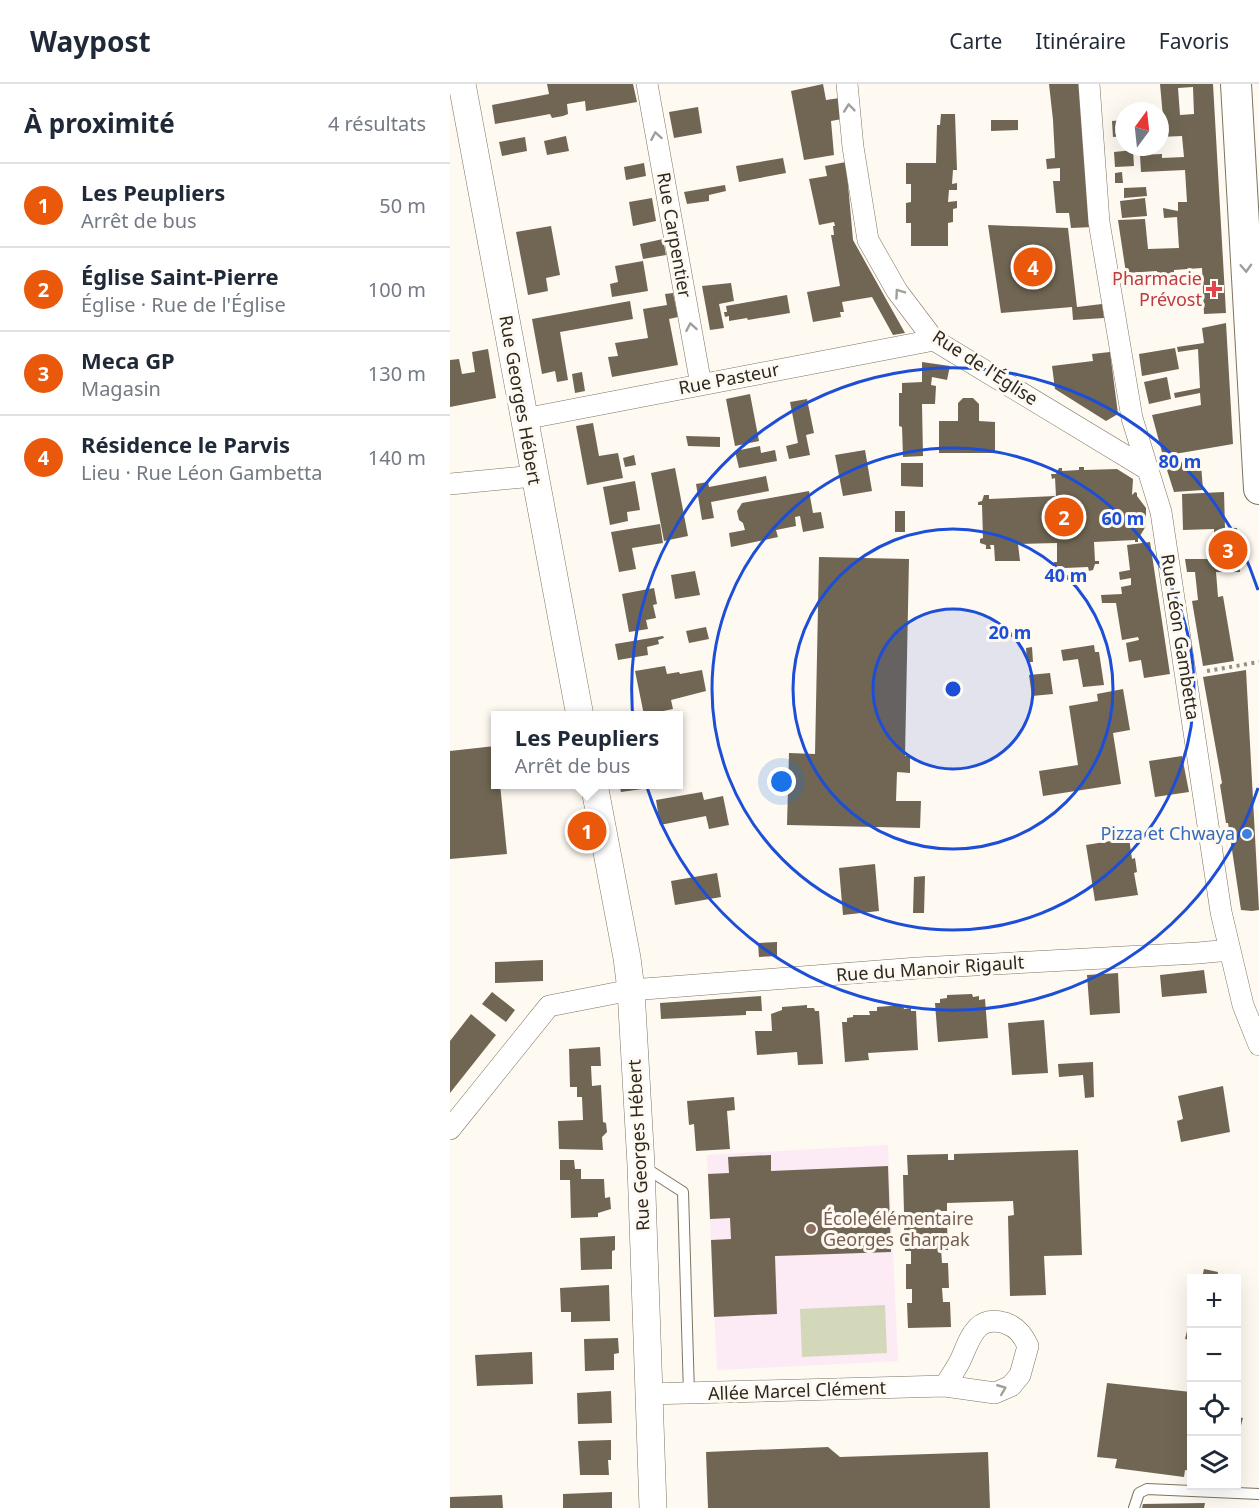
<!DOCTYPE html>
<html lang="fr">
<meta charset="utf-8">
<style>
body{margin:0;font-family:"Noto Sans",sans-serif;background:#f6f6f7;color:#1f2937}
.controls{position:absolute;right:18px;bottom:18px;display:grid;overflow:hidden;border-radius:0px;box-shadow:0 6px 24px #0002}
.controls button{width:54px;height:54px;display:grid;place-items:center;padding:0;border:0;border-bottom:2px solid #e0e1e3;background:#fff;color:#1f2937;font:30px sans-serif}
.compass{position:absolute;left:665px;top:18px;width:54px;height:54px;border-radius:50%;background:#fff;box-shadow:0 6px 24px #0002;rotate:15deg}
.you{position:absolute;left:332px;top:698px;width:21px;height:21px;margin:-15px;border:4px solid #fff;border-radius:50%;background:#1a73e8;box-shadow:0 0 0 9px #1a73e833}
.badge{display:grid;place-items:center;width:39px;height:39px;border-radius:50%;background:#ea580c;color:#fff;font-size:20px;font-weight:700}
.pin{position:absolute;translate:-50% -50%;border:3px solid #fff;box-shadow:0 2px 6px #0006}
.popup{position:absolute;left:41px;top:627px;width:192px;height:78px;box-sizing:border-box;display:grid;place-content:center;border-radius:0px;background:#fff;filter:drop-shadow(0 2px 4px #0005);font-size:20px;white-space:nowrap;color:#747a83}
.popup b{font-size:22px;color:#1f2937}
.popup::after{content:'';position:absolute;left:50%;top:100%;margin-left:-12px;border:12px solid transparent;border-top-color:#fff}
.list{margin:0;padding:0;list-style:none}
h2{display:flex;justify-content:space-between;align-items:center;height:78px;margin:0;padding:0 24px;font-size:26px}
h2 small{font-size:20px;font-weight:400;color:#747a83}
.list li{display:grid;grid-template-columns:39px 1fr auto;gap:18px;align-items:center;box-sizing:border-box;height:84px;padding:0 24px;border-top:2px solid #e0e1e3}
.list b{display:block;font-size:22px;white-space:nowrap}
.list p{margin:0;font-size:20px;white-space:nowrap;color:#747a83}
.list em{font-size:20px;font-style:normal;color:#747a83}
.icon{flex:none;width:33px;height:33px;fill:none;stroke:currentColor;stroke-width:2;stroke-linecap:round;stroke-linejoin:round}
.map{position:relative;flex:none;width:809px;height:1424px;overflow:hidden}
header{display:flex;align-items:center;gap:36px;box-sizing:border-box;height:84px;padding:0 30px;background:#fff;border-bottom:2px solid #e0e1e3}
header strong{font-size:28px}
nav{display:flex;gap:33px;margin-inline-start:auto;font-size:21px}
main{display:flex}
aside{flex:1;background:#fff}
.map>svg:first-child{display:block}
.education{fill:#fceaf4}
.green{fill:#d4d8ba}
.building{fill:#706653;fill-rule:evenodd}
.lines{fill:none;stroke-linecap:round;stroke-linejoin:round}
.service-casing{stroke:#7e7460;stroke-width:12}
.minor-casing{stroke:#7e7460;stroke-width:22}
.tertiary-casing{stroke:#7e7460;stroke-width:28}
.secondary-casing{stroke:#7e7460;stroke-width:32}
.path{stroke:#938e86;stroke-width:4;stroke-dasharray:3 4.5;stroke-linecap:butt}
.service{stroke:#fff;stroke-width:10}
.minor{stroke:#fff;stroke-width:21}
.tertiary{stroke:#fff;stroke-width:27}
.secondary{stroke:#fff;stroke-width:30}
.oneway{stroke:#a09f9b}
.ring{fill:none;stroke:#1d4ed8;stroke-width:3}
.health-dot{fill:#e0444e;stroke:#fef9f1;stroke-width:2}
.shop-dot{fill:#3f7fe0;stroke:#fef9f1;stroke-width:2}
.education-dot{fill:#8d6e63;stroke:#fef9f1;stroke-width:2}
.labels{text-anchor:middle;stroke-width:6;stroke-linejoin:round;paint-order:stroke}
.street-label{font-size:18px;fill:#2d2921;stroke:#fef9f1}
.health-label{font-size:18px;fill:#be3a42;stroke:#fef9f1;text-anchor:end}
.shop-label{font-size:18px;fill:#366cbe;stroke:#fef9f1;text-anchor:end}
.education-label{font-size:18px;fill:#785e54;stroke:#fef9f1;text-anchor:start}
.centre{fill:#1d4ed8;stroke:#fef9f1;stroke-width:3}
.ring-label{font-size:18px;text-anchor:middle;font-weight:bold;fill:#1d4ed8;stroke:#fef9f1;stroke-width:6;stroke-linejoin:round;paint-order:stroke}
</style>
<header>
<strong>Waypost</strong>
<nav><a>Carte</a><a>Itinéraire</a><a>Favoris</a></nav>
</header>
<main>
<aside>
<h2>À proximité<small>4 résultats</small></h2>
<ul class="list">
<li><span class="badge">1</span><div><b>Les Peupliers</b><p>Arrêt de bus</p></div><em>50 m</em></li>
<li><span class="badge">2</span><div><b>Église Saint-Pierre</b><p>Église · Rue de l'Église</p></div><em>100 m</em></li>
<li><span class="badge">3</span><div><b>Meca GP</b><p>Magasin</p></div><em>130 m</em></li>
<li><span class="badge">4</span><div><b>Résidence le Parvis</b><p>Lieu · Rue Léon Gambetta</p></div><em>140 m</em></li>
</ul>
</aside>
<div class="map">
<svg width="809" height="1424" viewBox="0 0 809 1424">
<rect width="100%" height="100%" fill="#fef9f1"/>
<path class="education" d="M438,1061L448,1277L267,1286L257,1071Z"/>
<path class="green" d="M435,1221L437,1269L352,1273L350,1225Z"/>
<path class="building" d="M97,0H183L187,18L136,27L135,17L117,20L118,30L113,32L102,34L100,30L45,40L42,21L99,10Z
M373,0L376,16L390,14L392,35L381,37L384,71L354,76L341,7Z
M599,0H631L643,143L621,144L619,129H606L603,97H610V84L597,85L596,75L605,74L603,36Z
M710,0H763L776,229L754,230L752,184L724,186V195H708L707,187L676,189L668,136L695,135L698,165L729,164L727,133L714,134L713,124L728,127V118H737L735,86L691,88L690,71L712,70V74L734,73L732,52L710,53V33H713ZM743,3L744,30L730,31L728,4Z
M248,23L252,49L224,54L219,28Z
M491,30H505L507,86H503L502,100L507,99V106H499L498,118L507,117V124L503,125V138L498,139V162H461V139H456V119L461,118V100H456V79H486L487,41H490Z
M541,36H568V46L541,47Z
M674,36V52L663,53L662,37Z
M116,52L119,67L97,71L94,57Z
M75,53L77,67L52,72L49,58Z
M683,66L684,82L665,83L664,68Z
M333,74L336,89L289,98L286,82Z
M396,78L403,156L455,249L443,251L422,213L392,218L394,228H390L391,233L363,238L357,208L390,202L381,151H384L383,142H385L384,138L369,141L359,95L377,92L375,82Z
M194,79L196,92L176,96L174,83Z
M672,88L673,99H665V89Z
M275,101L276,107L259,111V117L237,120L234,108Z
M696,103L697,112L674,114V104Z
M202,114L206,137L183,142L179,118Z
M695,114L697,132L672,134L670,117Z
M538,141L618,144L627,223L652,220L654,234L623,236L622,223L551,229Z
M101,142L110,191L96,194L98,207L78,211L66,148Z
M213,155L216,171L193,175L190,160Z
M193,177L198,207L162,213L160,200L168,198L165,182Z
M281,199L284,217L269,220L274,244L260,246L252,202Z
M223,209L228,233L219,235L228,281L162,293L158,273L168,272L165,259L198,254L193,225L217,221L215,210Z
M337,211L340,229L298,236L297,234L279,237V232L275,233L274,228H277L276,222Z
M180,217L183,235L110,248L118,296L107,298L105,287L92,290L82,235Z
M776,239L783,360L713,372L702,331L751,321L750,309L725,314L724,309L750,304L748,265L728,268L727,263L754,259L752,244Z
M725,264L729,285L692,292L689,270Z
M38,265L46,314L0,323V276L9,275L12,290L25,288L22,268Z
M660,268L668,330L656,337L605,305L602,282L643,277L642,270Z
M472,278L500,282L497,296L482,293L481,301L486,302L485,320H472L473,372L453,373L452,343L449,342V309H452V299L472,298Z
M132,288L135,307L125,309L122,290Z
M717,293L721,315L699,320L694,298Z
M300,310L309,357L285,362L276,315Z
M513,314H523L529,320V337L545,338V369H489V337H508V319Z
M357,315L364,349L356,351L360,371L339,375L336,362L348,359L340,318Z
M143,339L149,372L168,369L173,394L137,401L126,342Z
M236,352L270,353V363L238,362Z
M310,362L311,369L325,366L327,377L289,384L285,367Z
M415,366L422,407L393,412L385,371Z
M184,371L186,381L175,383L173,374Z
M451,379H473V403L451,402Z
M751,380L753,406L724,408L716,383Z
M629,383H634V386L667,385L683,395L682,411L685,408L687,409V412L696,424V442L688,455V458H685V456L644,458L645,477H649V480H645L643,486L639,487L638,483L615,484V487H611V484L604,481V478H607V459L568,460L570,477H545L544,461H540L541,465H536V461L530,459V455L533,454L532,421H528V418L532,417L534,411H539V415L606,412L605,394L602,395L601,390H606L609,384H612V387L629,386Z
M225,384L238,452L214,457L201,389Z
M316,392L319,407L261,418L264,434L252,436L246,400L258,398L259,403Z
M185,397L190,426L177,428L178,437L160,441L153,403Z
M359,407L363,429L371,428L374,444L353,448L350,432L345,433L346,442L326,446L328,453L281,463L279,449L295,446L293,439L289,436L287,427L292,419Z
M774,408L775,444H787L790,488H766L768,513L773,512L784,577L753,582L742,517L748,516L745,488H737L735,475H765L764,445L733,446L732,410Z
M445,427H455V448H445Z
M210,440L213,459L182,464L186,485L169,488L161,448Z
M700,458L720,590L694,594L691,576L679,578L676,559L689,556L688,553L672,556L666,519H652L651,511L672,510L671,503L681,501V494L670,496L669,488L680,486L677,461Z
M369,473L459,475L455,672H460V689L447,688L446,717H471L470,744L337,741L339,669L365,670Z
M245,487L250,511L225,515L221,491Z
M204,504L207,520L203,521L206,534L196,536L198,545L179,548L172,510Z
M256,543L259,555L239,559L236,547Z
M213,552L214,554L208,556L209,560L197,563L198,571L168,576L165,560Z
M644,561L645,568H649L654,601L633,603L628,575L613,577L611,566Z
M582,563L583,578H577L576,564Z
M215,582L217,590L229,588L230,590L252,586L256,607L221,616L223,625L194,631L185,587Z
M796,586L809,826L802,827L791,826L778,739H776L770,701L772,699L753,593Z
M600,589L603,610L582,612L579,591Z
M673,605L680,646L663,649L671,700L593,712L589,687L628,681L619,622L648,617L647,610Z
M45,662V700H50L57,770L0,775V667Z
M732,672L739,708L705,713L699,677Z
M169,700H191L192,705L171,708Z
M252,708L254,716L273,712L279,741L259,745L256,732L210,741L206,716Z
M679,754L682,775L685,774L687,788L684,789L688,811L645,817L636,761Z
M425,780L429,827L393,831L389,784Z
M267,789L271,813L225,821L221,797Z
M475,792L474,829H463L464,793Z
M327,858V872L309,873L308,859Z
M93,876V897L45,899V878Z
M754,886L757,909L712,913L710,891Z
M668,889L670,929L640,931L637,891Z
M42,908L65,926L56,938L32,920Z
M522,910L523,913L529,912V916L535,915L538,954L488,958L485,919H490V915L497,914V911Z
M311,912L312,927H296V931L211,935L210,919Z
M357,921V924H364L365,927H369L373,980L348,981L347,968L307,971L305,947H322L321,930L332,926V923Z
M453,921L454,925L461,924V927H466L468,966L418,969L419,976L395,978L392,938H397V934L403,933V931H420L419,927H427V923Z
M21,930L46,951L0,1009V957Z
M594,936L598,989L562,991L558,939Z
M150,963L151,982H141L142,1002L151,1001L153,1038L156,1039L157,1048L152,1053L153,1066L109,1065L108,1037L133,1036L132,1013H127V1003H120L119,965Z
M643,978L644,1013L635,1014L633,991L609,993L608,980Z
M773,1002L780,1048L731,1058L727,1037L733,1035L728,1012Z
M284,1013L285,1026L277,1027L280,1065L246,1067L244,1040L239,1041L237,1017Z
M628,1066L632,1171L594,1172L596,1211L560,1212L558,1132L564,1131L563,1117L497,1119V1127H490V1140H497L498,1166L491,1165L492,1179H498L499,1204H492L493,1218H500L501,1243L458,1244L457,1219H462V1205H456V1180H461V1167H455L454,1142L460,1141L459,1128H454L453,1091H458L457,1071L498,1070V1076H504V1070Z
M321,1071V1087L438,1082L441,1168L325,1172L327,1230L264,1233L261,1156L281,1155L280,1134L260,1135L258,1090L279,1089L278,1073Z
M110,1076H124L125,1085H131V1095H154L155,1114L160,1113L161,1125L148,1129V1133L121,1134L120,1096H110Z
M165,1152V1166L162,1167V1185L131,1186L130,1154Z
M754,1185L768,1188L767,1194H752Z
M159,1201L160,1237L121,1238V1228H111L110,1204Z
M741,1231V1256L735,1255Z
M168,1254L169,1269L164,1270V1286L135,1287L134,1255Z
M82,1268L83,1300L27,1302L25,1271Z
M657,1299L741,1308V1387L735,1386L734,1393L665,1384L667,1375L647,1373Z
M161,1307L162,1339L128,1340L127,1309Z
M786,1333L793,1334L787,1357H786Z
M161,1356V1376H158L159,1391H130L128,1357Z
M378,1363L390,1373L538,1368L540,1424H258L256,1368Z
M162,1408V1424H113V1410Z
M52,1411L53,1424H0V1413Z
M755,1419L754,1424H692L693,1420Z"/>
<g class="lines">
<defs>
<path id="service" d="M194,1083L233,1108L239,1310
M684,1424L689,1409L697,1405L809,1410"/>
<path id="minor" d="M197,0L251,301
M397,0L403,63L418,156L447,207L484,256L697,385
M639,0L649,138L682,334L711,428L771,828L793,921L809,961
M74,335L484,256
M0,400L84,392
M0,1045L99,922L181,906L468,884L748,869L780,866
M198,1310L495,1302L545,1309L561,1302L570,1291L578,1262C573,1251 567,1243 555,1239C525,1230 520,1256 510,1277C506,1285 500,1293 495,1302"/>
<path id="tertiary" d="M12,0L130,632
M144,700L177,874L181,906L191,1081L203,1424"/>
<path id="secondary" d="M786,0L809,405"/>
</defs>
<use href="#service" class="service-casing"/>
<use href="#minor" class="minor-casing"/>
<use href="#tertiary" class="tertiary-casing"/>
<use href="#secondary" class="secondary-casing"/>
<path class="path" d="M757,587L809,578"/>
<use href="#service" class="service"/>
<use href="#minor" class="minor"/>
<use href="#tertiary" class="tertiary"/>
<use href="#secondary" class="secondary"/>
</g>
<defs><path id="oneway-chevron" d="M-2-3.5L2.5 0L-2 3.5" fill="none" stroke-width="1.6" stroke-linecap="round" stroke-linejoin="round" transform="scale(1.5)"/></defs>
<g class="oneway">
<use href="#oneway-chevron" transform="translate(399 24) rotate(-96)"/>
<use href="#oneway-chevron" transform="translate(206 52) rotate(-100)"/>
<use href="#oneway-chevron" transform="translate(796 184) rotate(87)"/>
<use href="#oneway-chevron" transform="translate(449 209) rotate(-125)"/>
<use href="#oneway-chevron" transform="translate(241 243) rotate(-100)"/>
<use href="#oneway-chevron" transform="translate(552 1305) rotate(-22)"/>
</g>
<circle cx="503" cy="605" r="80" fill="#1d4ed8" fill-opacity=".12"/>
<g class="ring">
<circle cx="503" cy="605" r="80"/>
<circle cx="503" cy="605" r="160"/>
<circle cx="503" cy="605" r="241"/>
<path d="M808 704A321 321 0 1 1 808 506"/>
</g>
<path class="health-dot" d="M761 196h6v6h6v6h-6v6h-6v-6h-6v-6h6z"/>
<circle class="shop-dot" cx="797" cy="750" r="6"/>
<circle class="education-dot" cx="361" cy="1145" r="6"/>
<g class="labels">
<g class="street-label">
<text transform="translate(224 151) rotate(80)" y="6">Rue Carpentier</text>
<text transform="translate(535 284) rotate(33)" y="6">Rue de l'Église</text>
<text transform="translate(279 295) rotate(-11)" y="6">Rue Pasteur</text>
<text transform="translate(70 316) rotate(80)" y="6">Rue Georges Hébert</text>
<text transform="translate(730 553) rotate(81)" y="6">Rue Léon Gambetta</text>
<text transform="translate(480 885) rotate(-4)" y="6">Rue du Manoir Rigault</text>
<text transform="translate(189 1061) rotate(-93)" y="6">Rue Georges Hébert</text>
<text transform="translate(347 1307) rotate(-2)" y="6">Allée Marcel Clément</text>
</g>
<g class="health-label">
<text x="752" y="201">Pharmacie<tspan x="752" dy="21">Prévost</tspan></text>
</g>
<g class="shop-label">
<text x="785" y="756">Pizza et Chwaya</text>
</g>
<g class="education-label">
<text x="373" y="1141">École élémentaire<tspan x="373" dy="21">Georges Charpak</tspan></text>
</g>
</g>
<circle cx="503" cy="605" r="9" class="centre"/>
<g class="ring-label">
<text x="730" y="384">80 m</text>
<text x="673" y="441">60 m</text>
<text x="616" y="498">40 m</text>
<text x="560" y="555">20 m</text>
</g>
</svg>
<div class="controls">
<button>+</button>
<button>−</button>
<button><svg class="icon" aria-label="locate" viewBox="0 0 24 24"><circle cx="12" cy="12" r="6"/><path d="M12 2v4M12 18v4M2 12h4M18 12h4"/></svg></button>
<button><svg class="icon" aria-label="layers" viewBox="0 0 24 24"><path d="M12 4l9 5-9 5-9-5zM3 14l9 5 9-5"/></svg></button>
</div>
<svg class="compass" viewBox="-18 -18 36 36"><path d="M0-13l5 13h-10z" fill="#e53935"/><path d="M0 13l5-13h-10z" fill="#747a83"/></svg>
<div class="you"></div>
<div class="pin badge" style="left:137px;top:747px">1</div>
<div class="popup"><b>Les Peupliers</b>Arrêt de bus</div>
<div class="pin badge" style="left:614px;top:433px">2</div>
<div class="pin badge" style="left:778px;top:466px">3</div>
<div class="pin badge" style="left:583px;top:183px">4</div>
</div>
</main>
